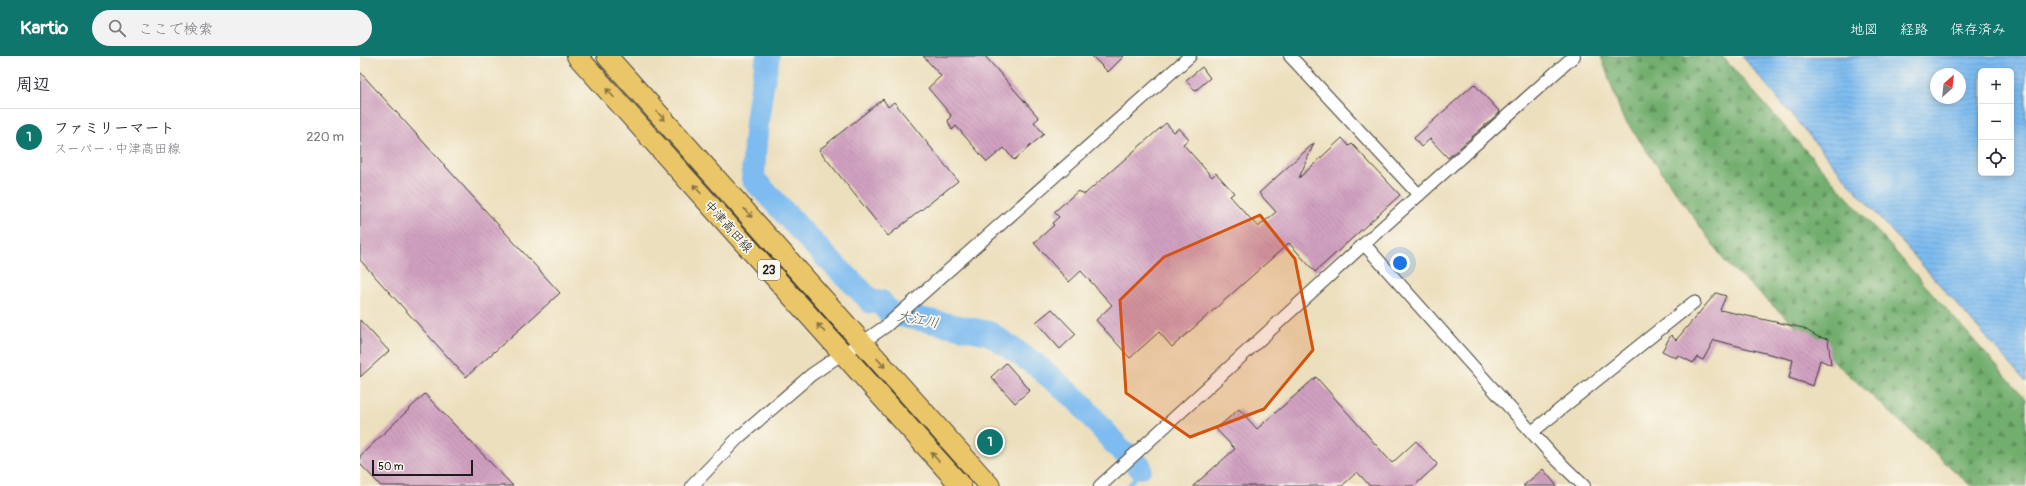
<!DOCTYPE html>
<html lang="ja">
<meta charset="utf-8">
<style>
body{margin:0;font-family:Pangolin,"Klee One",sans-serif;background:#f2f2f3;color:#2b2b33}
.controls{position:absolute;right:12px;top:12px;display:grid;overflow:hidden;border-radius:6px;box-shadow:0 2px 6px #0003}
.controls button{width:36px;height:36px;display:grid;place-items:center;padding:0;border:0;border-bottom:1px solid #e1e1e2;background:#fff;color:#2b2b33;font:20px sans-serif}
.compass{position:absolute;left:1570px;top:12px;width:36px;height:36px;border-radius:50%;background:#fff;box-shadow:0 2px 6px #0003;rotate:27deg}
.scale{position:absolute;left:12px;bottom:10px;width:101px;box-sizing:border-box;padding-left:4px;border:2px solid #1c1c1c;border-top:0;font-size:11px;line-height:14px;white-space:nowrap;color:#1c1c1c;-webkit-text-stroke:3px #fbf7ec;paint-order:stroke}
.you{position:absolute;left:1040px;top:207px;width:14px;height:14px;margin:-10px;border:3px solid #fff;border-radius:50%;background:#1a73e8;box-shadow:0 0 0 6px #1a73e833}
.badge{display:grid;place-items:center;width:26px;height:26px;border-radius:50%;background:#0f766e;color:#fff;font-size:13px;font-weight:700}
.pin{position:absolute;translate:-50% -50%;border:2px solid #fff;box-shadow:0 1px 4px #0006}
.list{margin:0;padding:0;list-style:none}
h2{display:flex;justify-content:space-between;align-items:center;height:52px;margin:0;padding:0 16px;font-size:17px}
h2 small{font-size:13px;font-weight:400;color:#7c7c81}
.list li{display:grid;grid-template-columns:26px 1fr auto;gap:12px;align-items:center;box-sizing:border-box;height:56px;padding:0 16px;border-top:1px solid #e1e1e2}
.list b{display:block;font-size:15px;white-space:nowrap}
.list p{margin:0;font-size:13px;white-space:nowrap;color:#7c7c81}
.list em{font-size:13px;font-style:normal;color:#7c7c81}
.icon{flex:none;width:22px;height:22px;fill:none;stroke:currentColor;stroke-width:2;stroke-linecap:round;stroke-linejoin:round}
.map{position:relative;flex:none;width:1666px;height:430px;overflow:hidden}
header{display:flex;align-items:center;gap:24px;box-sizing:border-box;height:56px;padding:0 20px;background:#0f766e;color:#fff}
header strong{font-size:19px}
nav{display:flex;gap:22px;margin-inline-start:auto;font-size:14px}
.search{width:280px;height:36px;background:#f2f2f3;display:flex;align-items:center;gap:10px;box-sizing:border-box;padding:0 14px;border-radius:22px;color:#7c7c81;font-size:15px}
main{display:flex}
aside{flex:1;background:#fff}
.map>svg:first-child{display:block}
.forest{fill:url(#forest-firs);stroke:#476545}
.water{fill:url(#water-rules);stroke:#4c6c86;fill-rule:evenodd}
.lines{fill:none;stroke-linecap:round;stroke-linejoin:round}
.stream{stroke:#7dbbf0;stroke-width:4}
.river{stroke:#7dbbf0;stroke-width:24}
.building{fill:url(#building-back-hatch)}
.minor-casing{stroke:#3b3934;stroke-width:14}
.primary-casing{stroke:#3b3934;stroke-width:22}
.minor{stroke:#fff;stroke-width:12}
.primary{stroke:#ebc669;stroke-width:20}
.oneway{stroke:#847142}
.marked{fill:#d4530e;fill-opacity:0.2;stroke:#d4530e;stroke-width:3;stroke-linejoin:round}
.labels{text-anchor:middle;stroke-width:3.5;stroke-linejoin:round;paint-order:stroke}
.shield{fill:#fbf7ec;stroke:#5f5e5a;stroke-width:1}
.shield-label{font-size:12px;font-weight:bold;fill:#1c1c1c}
.street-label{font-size:13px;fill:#1c1c1c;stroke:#fbf7ec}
.water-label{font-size:14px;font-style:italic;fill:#435c71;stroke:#fbf7ec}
</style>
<header>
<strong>Kartio</strong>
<div class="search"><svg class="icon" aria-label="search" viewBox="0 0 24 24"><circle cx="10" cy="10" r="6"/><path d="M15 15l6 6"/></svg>ここで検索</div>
<nav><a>地図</a><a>経路</a><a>保存済み</a></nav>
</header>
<main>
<aside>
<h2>周辺<small></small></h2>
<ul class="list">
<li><span class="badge">1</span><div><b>ファミリーマート</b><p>スーパー · 中津高田線</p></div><em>220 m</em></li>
</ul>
</aside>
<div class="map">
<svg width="1666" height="430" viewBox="0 0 1666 430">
<defs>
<pattern id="forest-firs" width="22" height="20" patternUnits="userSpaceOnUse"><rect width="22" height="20" fill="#72ae6e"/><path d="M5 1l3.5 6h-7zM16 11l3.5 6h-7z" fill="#5d8d5a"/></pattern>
<pattern id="water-rules" width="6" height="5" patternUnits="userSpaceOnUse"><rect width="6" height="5" fill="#7dbbf0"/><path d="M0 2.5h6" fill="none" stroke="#6ba0cd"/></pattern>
<pattern id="building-back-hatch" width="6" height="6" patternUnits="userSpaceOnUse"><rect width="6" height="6" fill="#d0a0c0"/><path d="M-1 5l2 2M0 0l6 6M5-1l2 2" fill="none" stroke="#b289a4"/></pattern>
</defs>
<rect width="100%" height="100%" fill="#fbf7ec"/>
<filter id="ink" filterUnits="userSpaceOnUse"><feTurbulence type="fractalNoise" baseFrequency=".025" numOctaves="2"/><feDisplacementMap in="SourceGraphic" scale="8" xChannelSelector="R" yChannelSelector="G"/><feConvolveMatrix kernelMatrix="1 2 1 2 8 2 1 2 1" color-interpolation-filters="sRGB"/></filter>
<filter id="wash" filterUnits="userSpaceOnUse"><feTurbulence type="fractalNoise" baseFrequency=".012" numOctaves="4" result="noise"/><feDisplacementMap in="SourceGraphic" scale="16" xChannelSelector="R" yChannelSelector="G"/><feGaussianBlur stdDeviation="0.9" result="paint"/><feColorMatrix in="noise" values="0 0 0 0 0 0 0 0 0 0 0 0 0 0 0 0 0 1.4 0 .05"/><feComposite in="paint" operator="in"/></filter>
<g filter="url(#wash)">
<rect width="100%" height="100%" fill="#ecdfbd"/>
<path class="forest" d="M1241,0H1362L1666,343V430H1611L1366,207L1262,60Z"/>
<path class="water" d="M1382,0H1666V326L1490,128ZM1621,15H1651V117H1621ZM1576,18H1600V42H1576Z"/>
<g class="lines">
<path class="stream" d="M768,430L779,417L780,411"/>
<path class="river" d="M408,0C399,41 394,82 393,123C418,149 442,176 467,202C482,217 497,229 511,246H521L529,257L629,277L676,309L719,346L757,390L780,411"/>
</g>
<g id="blocks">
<path class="building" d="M563,0H625L679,62L674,66L684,78L654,104L644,92L627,106L596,70L592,74L588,65L591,59L568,32L581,20Z
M732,0H764L748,16Z
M842,11L850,22L835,35L826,24Z
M0,16L200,237L106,321L0,204Z
M1114,28L1140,56L1088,102L1070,83L1061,91L1054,82Z
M523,43L528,51L534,46L598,125L528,180L459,94Z
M806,67L814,76L819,72L829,83L823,88L852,121L856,117L874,137L870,140L898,171L916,156L899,137L954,87L939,122L982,82L989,90L992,88L1040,139L955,216L929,187L812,291L799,276L770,302L736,264L752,249L721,215L709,226L674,187L694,169L692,167L699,161L694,156L718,135L725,138Z
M1356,237L1366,240L1360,254L1443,272L1458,281L1468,283L1471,309L1460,304L1453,330L1429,322L1433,304L1354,284L1343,304L1337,301L1333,307L1318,299L1316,302L1302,295L1311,279L1316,284Z
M692,253L716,278L700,293L676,266Z
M0,264L29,295L0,321Z
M646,307L670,334L655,347L631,321Z
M956,321L1032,407L1056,385L1077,408L1076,410L1054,430H1010L997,416L982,430H833L875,393L856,373L879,353L897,373Z
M65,338L153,430H21L0,408V400Z
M1183,413L1197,430H1163L1182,414Z"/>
</g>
</g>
<g filter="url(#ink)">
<use href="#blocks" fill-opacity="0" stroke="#3b3934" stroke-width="1"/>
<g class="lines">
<defs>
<path id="minor" d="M930,0L1059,139
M1004,188L1191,398L1224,430
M1172,376L1334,246
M332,430L378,382L451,319L483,297L503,286L526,270L830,0
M740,430L1004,188L1214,0"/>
<path id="primary" d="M217,0L601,430
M247,0L630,430"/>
</defs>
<use href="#minor" class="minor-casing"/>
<use href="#primary" class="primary-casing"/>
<use href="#minor" class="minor"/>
<use href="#primary" class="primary"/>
</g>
<defs><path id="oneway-shaft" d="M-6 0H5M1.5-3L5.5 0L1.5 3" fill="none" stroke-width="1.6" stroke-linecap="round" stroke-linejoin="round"/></defs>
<g class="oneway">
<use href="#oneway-shaft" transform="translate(250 37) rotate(-132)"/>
<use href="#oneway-shaft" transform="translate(301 60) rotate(48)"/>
<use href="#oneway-shaft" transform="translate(337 133) rotate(-132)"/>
<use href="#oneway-shaft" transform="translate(388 157) rotate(48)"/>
<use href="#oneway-shaft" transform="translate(461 272) rotate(-132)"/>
<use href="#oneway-shaft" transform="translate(521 307) rotate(48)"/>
<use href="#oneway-shaft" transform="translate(575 401) rotate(-131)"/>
</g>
</g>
<path class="marked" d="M900,159L935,203L953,294L904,353L830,381L766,337L760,244L804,201Z"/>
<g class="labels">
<rect class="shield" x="398" y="204" width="22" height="20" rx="3"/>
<g class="shield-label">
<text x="409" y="218">23</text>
</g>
<g class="street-label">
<text transform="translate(369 170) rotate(48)" y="5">中津高田線</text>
</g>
<g class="water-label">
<text transform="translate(558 263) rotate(11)" y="5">大江川</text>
</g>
</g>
</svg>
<div class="controls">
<button>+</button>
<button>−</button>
<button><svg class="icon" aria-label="locate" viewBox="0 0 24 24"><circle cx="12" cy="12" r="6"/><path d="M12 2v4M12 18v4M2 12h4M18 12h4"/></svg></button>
</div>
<svg class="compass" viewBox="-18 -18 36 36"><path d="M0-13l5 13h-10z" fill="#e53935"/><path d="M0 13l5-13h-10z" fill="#7c7c81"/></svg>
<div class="scale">50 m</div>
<div class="you"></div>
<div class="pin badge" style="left:630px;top:386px">1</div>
</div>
</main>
